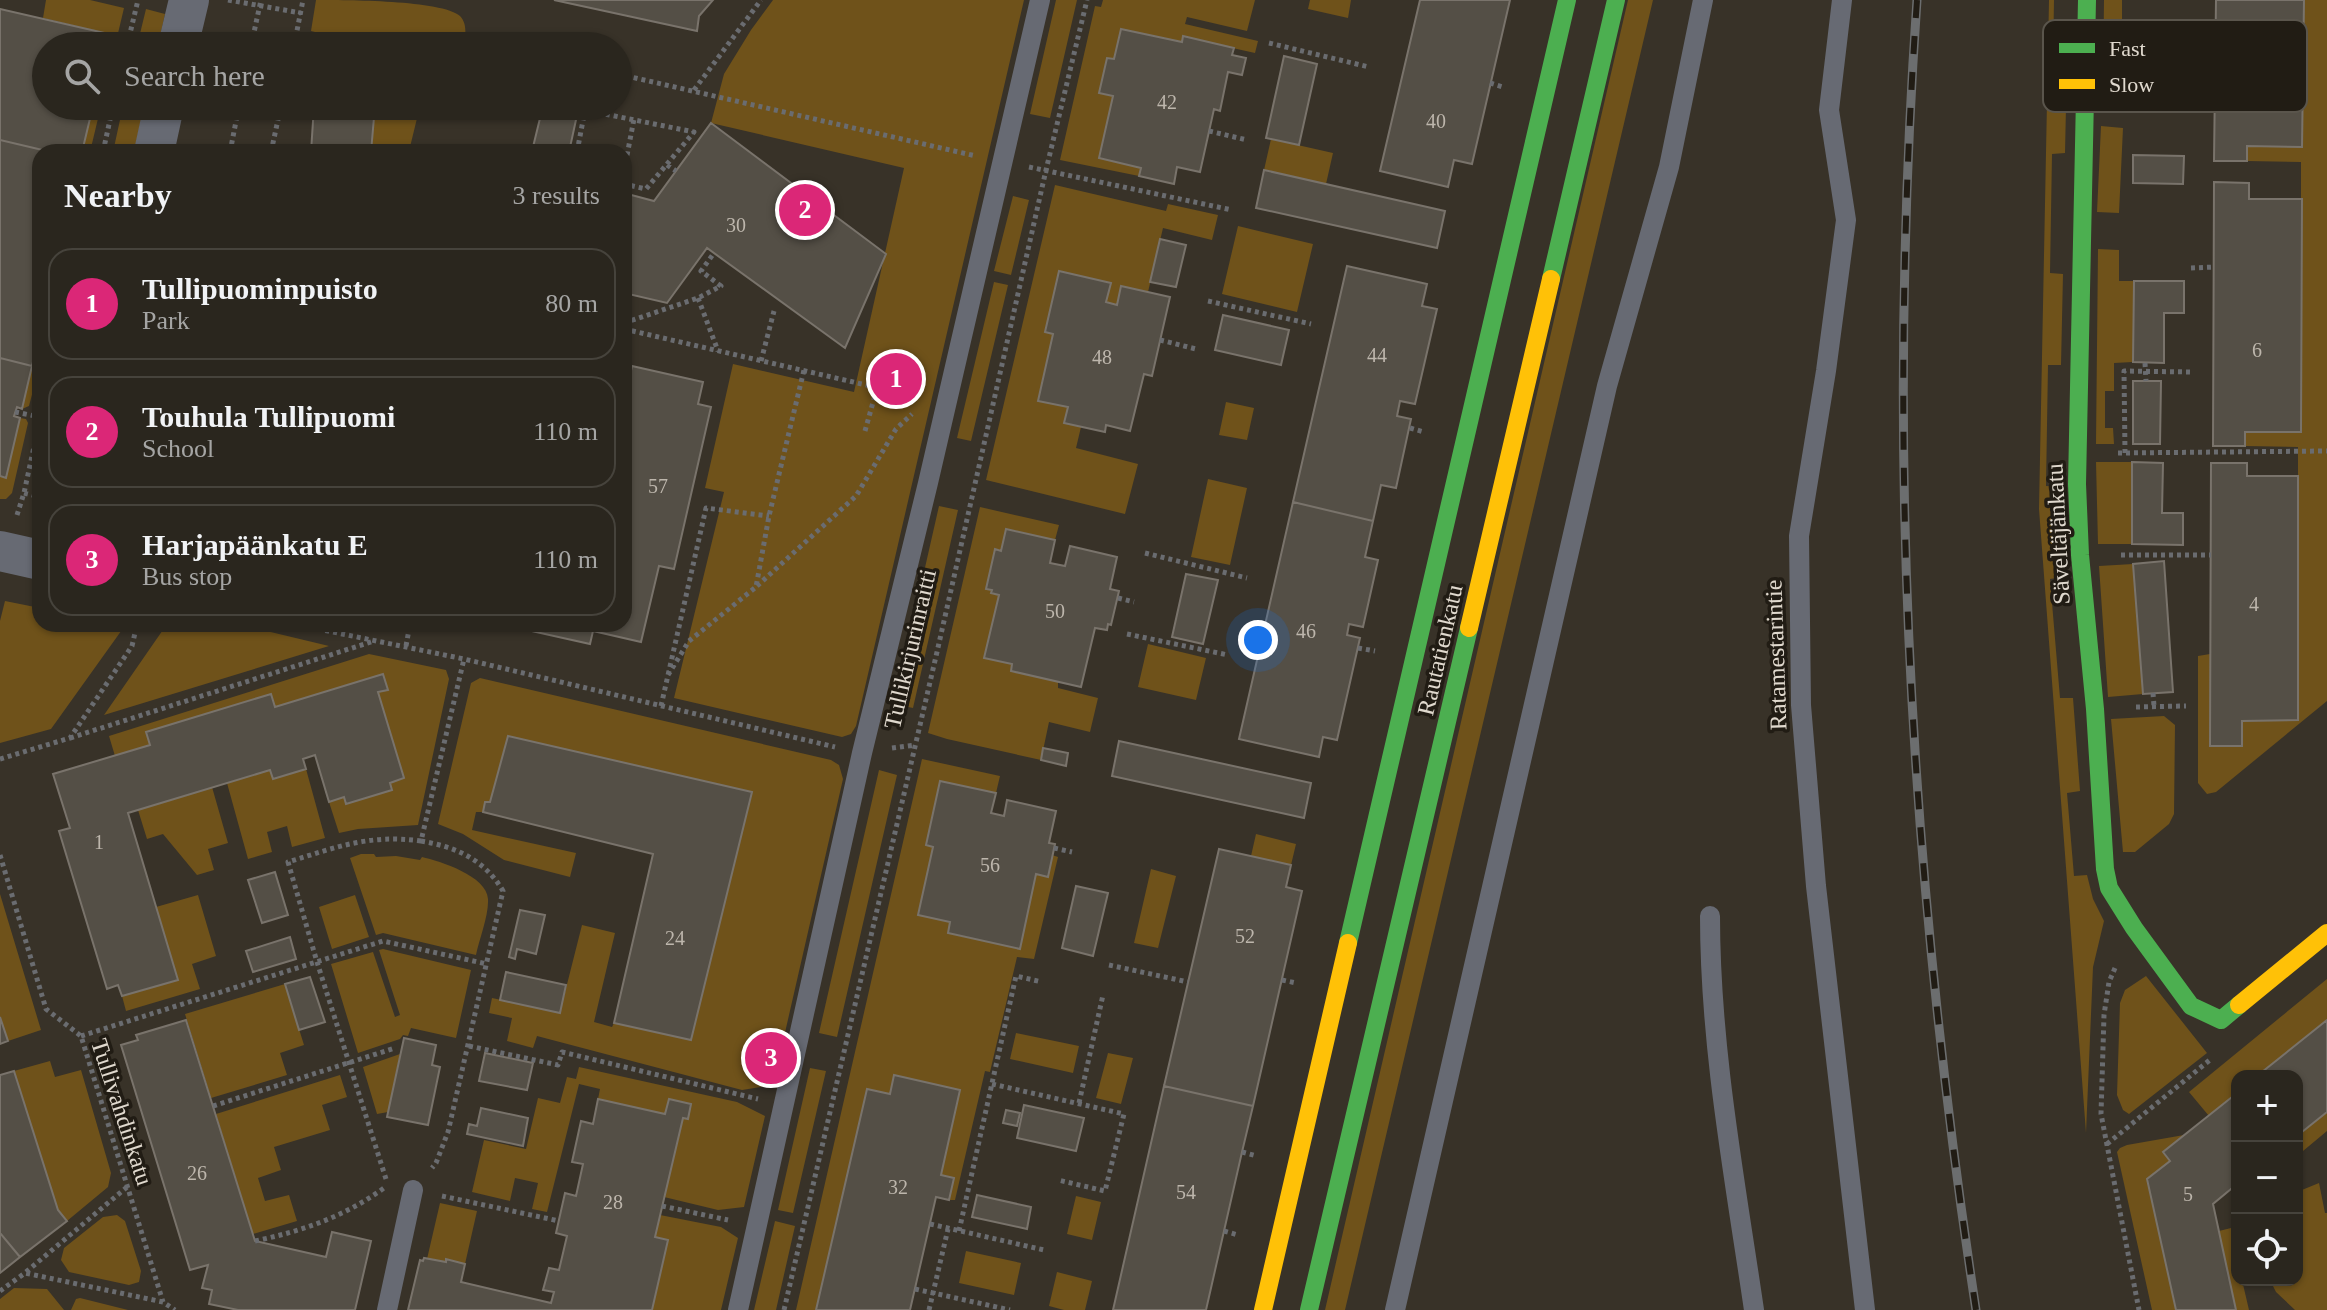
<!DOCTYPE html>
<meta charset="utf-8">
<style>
body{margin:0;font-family:Georgia,serif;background:#36322b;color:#f1f3f6}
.controls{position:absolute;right:24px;bottom:24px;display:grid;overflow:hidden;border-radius:16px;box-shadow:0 2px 6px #0004}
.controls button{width:72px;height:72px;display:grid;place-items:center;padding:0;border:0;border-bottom:2px solid #46433c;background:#2a261e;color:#f1f3f6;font:40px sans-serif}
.you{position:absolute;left:1258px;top:640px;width:28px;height:28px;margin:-20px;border:6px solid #fff;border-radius:50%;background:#1a73e8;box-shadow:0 0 0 12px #1a73e833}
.badge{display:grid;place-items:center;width:52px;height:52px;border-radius:50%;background:#db2777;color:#fff;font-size:26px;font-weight:700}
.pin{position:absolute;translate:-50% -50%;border:4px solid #fff;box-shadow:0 2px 8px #0006}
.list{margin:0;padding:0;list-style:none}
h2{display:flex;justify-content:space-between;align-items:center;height:104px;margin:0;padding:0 32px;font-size:34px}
h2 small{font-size:26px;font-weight:400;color:#a5a5a4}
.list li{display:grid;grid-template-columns:52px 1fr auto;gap:24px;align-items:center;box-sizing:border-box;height:112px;margin:0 16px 16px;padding:0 16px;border:2px solid #46433c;border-radius:24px}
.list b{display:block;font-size:30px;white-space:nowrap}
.list p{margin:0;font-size:26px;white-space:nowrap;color:#a5a5a4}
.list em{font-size:26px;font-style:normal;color:#a5a5a4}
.icon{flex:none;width:44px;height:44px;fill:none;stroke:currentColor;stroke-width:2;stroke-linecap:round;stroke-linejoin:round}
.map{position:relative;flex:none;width:2327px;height:1310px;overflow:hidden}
.search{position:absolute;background:#2a261e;box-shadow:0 2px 6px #0004;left:32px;top:32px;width:600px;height:88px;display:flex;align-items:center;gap:20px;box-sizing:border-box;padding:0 28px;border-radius:44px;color:#a5a5a4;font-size:30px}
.panel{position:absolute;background:#2a261e;box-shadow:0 2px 6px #0004;left:32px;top:144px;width:600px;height:488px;border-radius:24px}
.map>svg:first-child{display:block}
.green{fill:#6f521a}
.building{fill:#544f46;stroke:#79736b;stroke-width:2}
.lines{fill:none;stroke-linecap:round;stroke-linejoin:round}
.path{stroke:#6a6c70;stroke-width:5;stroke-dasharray:4 4;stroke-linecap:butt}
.lane{stroke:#676a73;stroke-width:20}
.street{stroke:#676a73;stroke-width:40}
.fast{stroke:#4caf50;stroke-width:18}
.slow{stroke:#ffc107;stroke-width:18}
.rail-casing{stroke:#6c6e6f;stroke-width:9}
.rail{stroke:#211c14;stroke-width:6;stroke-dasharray:18;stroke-linecap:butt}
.labels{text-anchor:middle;stroke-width:7;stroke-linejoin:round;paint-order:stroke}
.number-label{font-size:20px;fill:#bdb6ac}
.street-label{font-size:24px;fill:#e0d9ce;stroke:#211c14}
.key{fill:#211c14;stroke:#5a554c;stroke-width:2}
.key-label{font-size:22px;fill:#e0d9ce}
</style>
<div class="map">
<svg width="2327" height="1310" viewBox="0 0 2327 1310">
<rect width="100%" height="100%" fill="#383228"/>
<path class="green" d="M46,0H90L124,8L115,46H107L109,34L43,18Z
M316,0C345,0 442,0 460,16C468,25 465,35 464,46H369L311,31Z
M773,0H1024L856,726L851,734L842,737L674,698L724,492L705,488L733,364L854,392L904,168L711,123L724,74L751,30Z
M1056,0H1077L1050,118L1030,114Z
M1103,0H1255L1247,31L1187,17L1185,24L1258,41L1255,53L1183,37L1182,42L1121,29L1114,59L1107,58L1113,96L1099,158L1141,168L1139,176L1060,160L1095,6L1101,7Z
M1310,0H1351L1348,18L1308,9Z
M1628,0H1653L1345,1310H1325Z
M2049,0H2054L2053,60L2067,61L2065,153L2052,154L2050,273L2063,274L2061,365H2048L2046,486L2060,487L2062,577L2050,579L2060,698H2073L2080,791L2067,793L2074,876L2087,875L2093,899L2104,921L2093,967L2086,1133L2039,509Z
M2104,0H2122V86L2103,85Z
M2304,0H2327V701L2216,792L2207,794L2198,783V656L2210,654V746H2242V721L2298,720V447L2245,446V432H2301V162L2247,161V146Z
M146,9L165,14L158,46H137Z
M93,106H101L90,152H82Z
M123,106H144L134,152H113Z
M375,106H420L410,147L430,152H383V150L371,149Z
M2101,126L2123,128L2119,213L2097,212Z
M1271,139L1333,153L1326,184L1264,170Z
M1055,185L1166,211L1168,204L1218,215L1212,240L1163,228L1148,292L1121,286L1117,305L1106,302L1111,284L1059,272L1045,331L1053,334L1038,400L1068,407L1064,423L1081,427L1076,448L1138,464L1125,514L986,480Z
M1013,196L1029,200L1011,275L994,271Z
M1238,226L1313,244L1297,312L1222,294Z
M2098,249L2119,250V281H2134L2133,362L2114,363V391H2105V428H2113L2114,444H2096Z
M994,282L1008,285L971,441L957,438Z
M40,333V364L29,406L22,409Z
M1226,402L1254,408L1247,440L1219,435Z
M20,418L26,419L28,423L12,493L6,499H0V476L6,477Z
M2096,462H2132V544H2098Z
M1208,479L1247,488L1230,565L1191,557Z
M939,506L958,510L913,708L894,704Z
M980,507L1059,525L1055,540L1007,529L1001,551L995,550L986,589L992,590V593L999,595L985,658L1012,664L1011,671L1058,681V688L1098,698L1090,732L1049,722L1041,760L947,739L928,733Z
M2133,564L2143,694L2108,697L2099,566Z
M5,601L40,608V624H110L124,627L51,729L0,743V621Z
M167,624H237L329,646L104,715Z
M1148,644L1206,658L1196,700L1138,687Z
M369,654L446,670L449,679L418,825L358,829L339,833L329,802L344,797L346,804L391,790L390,783L404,778L378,692L388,689L383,674L275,707L271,695L146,733L150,745L115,756L109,736Z
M480,678L831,760L839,765L843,779L773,1085L742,1090L537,1036L533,1048L507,1041L512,1018L489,1013L492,998L560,1012L582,925L615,933L594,1022L612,1027L614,1023L691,1040L752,792L508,736L490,802H485L483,812H476L472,830L576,853L570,877L504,860L463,834L438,824L471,683Z
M2164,716L2175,725L2174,814L2169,824L2135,852H2123L2111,719Z
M922,759L1000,776L996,793L940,781L926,845L933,847L919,915L950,922L948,933L1019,948L1036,874L1048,876L1052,855L1058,857L1034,959L1017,957L990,1072L985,1071L955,1200H949L954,1178L941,1175L960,1090L895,1075L890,1094L867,1089L816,1310H796Z
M306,769L325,838L292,847L287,826L267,832L272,852L248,859L227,783L270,770L273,779Z
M879,770L897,775L837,1037L819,1033Z
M212,787L228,843L208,849L214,870L197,875L163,834L147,839L138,810Z
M1256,834L1296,844L1291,865L1251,856Z
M361,854H374L376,857L396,856L420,860L422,857C440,861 487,876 488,899C489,915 479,940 476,955L383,933L376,935L350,858Z
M1151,869L1176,876L1158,948L1134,943Z
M0,894L41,1030L8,1041L0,1017Z
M198,895L216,956L192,964L200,989L126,1011L122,996L178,980L156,907Z
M355,895L369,937L332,949L319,907Z
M383,949L471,970L456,1038L411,1028L408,1036L403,1035L400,1039L358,1053L331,964L373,952L395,1017L400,1015L379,950Z
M2146,976L2207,1053L2129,1114L2123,1110L2117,1095L2120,1003L2125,990Z
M2327,979V1020L2257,1076H2237V1093L2209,1116L2189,1092Z
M285,984L304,1045L280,1053L287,1075L211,1098L185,1014Z
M1016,1033L1079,1046L1073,1073L1010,1059Z
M1108,1053L1133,1058L1121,1104L1096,1098Z
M400,1054L388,1112L377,1114L363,1067Z
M50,1061L55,1077L81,1070L111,1173L108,1187L67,1221L58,1210L14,1071Z
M579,1067L737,1102L765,1116L744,1207L718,1210L664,1197L683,1118L688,1119L691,1104L669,1100L665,1114L598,1099L600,1089L579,1084L547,1212L532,1209L538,1183L515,1178L510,1201L472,1192L484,1140L526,1149L538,1098L560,1103L567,1077L576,1079Z
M810,1068L826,1071L793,1213L778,1210Z
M340,1075L347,1097L322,1105L330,1130L274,1147L281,1170L258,1178L265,1201L289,1195L297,1221L253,1234L216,1114Z
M2327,1112V1131L2297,1156V1136Z
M2184,1135L2163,1152L2170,1161L2147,1179L2176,1310H2152L2117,1152L2120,1148L2127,1145Z
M2319,1183L2325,1213H2327V1310H2295L2276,1292L2270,1280H2297V1192Z
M1076,1196L1101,1202L1092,1240L1067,1234Z
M440,1203L477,1211L465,1264L447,1260L446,1262L427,1259Z
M117,1215L125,1221L141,1271L139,1282L129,1285L69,1272L61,1260L64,1248L103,1217Z
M660,1215L721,1227L738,1238L721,1310H652L668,1240L655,1237Z
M775,1221L795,1226L776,1310H754Z
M2231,1228L2237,1256V1280H2242L2249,1310H2236L2219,1231Z
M966,1251L1021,1263L1014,1295L959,1283Z
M1057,1272L1092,1281L1085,1310H1064L1049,1306Z
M14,1288L47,1289L64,1310H0V1299Z
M80,1298L128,1310H71L76,1299Z"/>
<path class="building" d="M554,0H713L699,16L697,31Z
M1420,0H1510L1472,164L1454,160L1448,187L1380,171Z
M2216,0H2304L2302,147L2247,146V161H2214Z
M0,9L109,34L107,46H46V106H93L82,152H51L0,140Z
M1121,29L1182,42L1183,36L1234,48L1232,55L1246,58L1242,75L1228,72L1220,111L1214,109L1200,172L1177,167L1174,184L1139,176L1141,168L1099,158L1113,96L1099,93L1107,58L1114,59Z
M1284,56L1317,64L1299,145L1266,138Z
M314,106H375L371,152H311Z
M543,106H579L569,152H554L533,147Z
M711,123L886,254L845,348L707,248L667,303L624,293V193L654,201Z
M0,140L51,152H40V333L32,366L0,358Z
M2133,155L2184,156L2183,184L2133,183Z
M1264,170L1445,211L1437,248L1256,208Z
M2214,182L2249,183V199H2302L2301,432H2245V446H2213Z
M1160,239L1186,245L1176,287L1150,282Z
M1347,266L1427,284L1422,306L1437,309L1415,404L1400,401L1397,416L1411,419L1396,488L1381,485L1373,521L1293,502Z
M1059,271L1111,283L1106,302L1117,305L1121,286L1170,297L1152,376L1144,374L1130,431L1106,425L1105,432L1064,423L1068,407L1038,401L1053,334L1045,332Z
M2134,281H2184V313H2164V363L2133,362Z
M1223,315L1289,330L1281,365L1215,350Z
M0,358L32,366L22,409L17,407L14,416L20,418L6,478L0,476Z
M632,366L703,382L698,404L711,407L674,569L659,566L641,642L593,631L590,644L500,624H624V404Z
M2133,381H2161L2160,444H2133Z
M2132,462L2163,463L2162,513H2183V545L2132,544Z
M2211,463H2247V476H2298V720L2242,721V746H2210Z
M1293,502L1373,521L1365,557L1378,560L1363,627L1349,624L1347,635L1360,638L1337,740L1323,737L1319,757L1239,739Z
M1006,529L1055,540L1050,563L1065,566L1070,546L1117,557L1110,589L1119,591L1111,625L1108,624L1107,630L1095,628L1081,687L1011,671L1012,664L984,658L999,595L991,593L992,590L986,589L995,549L1001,551Z
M2164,561L2173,692L2143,694L2133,564Z
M1186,574L1218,580L1203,644L1172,637Z
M383,674L388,690L378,692L404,778L390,783L392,790L346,804L344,797L329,802L315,755L303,759L306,769L273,779L270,770L128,813L178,980L122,996L118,985L107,989L59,831L70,828L53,774L150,745L146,732L271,694L275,707Z
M508,736L752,792L691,1040L614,1023L653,854L483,812L485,802H490Z
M1119,741L1311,783L1304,818L1112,776Z
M1043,748L1068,753L1066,766L1041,760Z
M940,781L996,793L991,813L1004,816L1007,800L1056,811L1049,843L1055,844L1048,877L1036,874L1020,949L948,933L950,922L918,915L933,847L926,845Z
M1219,849L1291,865L1286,887L1302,891L1253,1106L1164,1086Z
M275,872L288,915L262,923L248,880Z
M1076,886L1108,893L1093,956L1062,948Z
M520,910L545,915L536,954L517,949L515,959L509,957Z
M290,937L296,959L253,972L246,951Z
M506,972L566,985L560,1013L500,1000Z
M310,977L325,1022L299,1030L285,984Z
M0,1017L8,1041L0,1044Z
M186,1020L255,1241L326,1257L332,1232L371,1241L355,1310H238L209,1304L212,1290L202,1288L208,1265L190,1270L121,1045L138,1040L136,1035Z
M2327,1020V1112L2297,1136V1076H2257Z
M404,1038L436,1045L432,1065L440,1067L428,1125L387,1117Z
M485,1053L533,1063L527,1090L479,1081Z
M14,1071L58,1210L67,1221L20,1257L0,1233V1075Z
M894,1075L960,1090L941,1175L954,1178L949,1200L936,1197L910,1310H816L867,1089L890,1094Z
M1164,1086L1253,1106L1242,1152L1206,1310H1113Z
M2237,1093V1184L2213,1204L2236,1310H2176L2147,1179L2170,1161L2163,1152Z
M598,1099L665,1114L669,1099L691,1104L688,1119L683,1118L655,1237L668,1240L652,1310H408L420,1260L423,1261L424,1258L446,1262V1259L465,1264L461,1282L551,1303L554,1292L543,1290L549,1268L559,1270L567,1236L556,1233L565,1193L576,1196L583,1164L572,1162L581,1121L593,1124Z
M1024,1105L1084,1118L1076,1151L1017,1138Z
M481,1108L528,1118L523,1146L467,1134L469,1124L477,1126Z
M1006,1110L1020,1113L1017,1126L1003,1123Z
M977,1195L1031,1207L1027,1229L972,1217Z
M0,1233L20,1257L0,1273Z"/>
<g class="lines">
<path class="path" d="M228,0L301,13
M1269,43L1369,67
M127,46L138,0
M251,46L261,0
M294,46L303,0
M488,46H489
M618,74L976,156
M1490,83L1503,87
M694,90L761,0
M1209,131L1247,140
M465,147L487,152
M272,149L283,152
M103,152L113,106
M230,152L239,106
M271,152L281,106
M577,152L585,110L694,132L646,189L624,184
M667,165L676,171
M1029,167L1232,210
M624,171L634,119
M2191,268L2214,267
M698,298L718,351
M1208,301L1311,324
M624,323L698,298L721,286L701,271L714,253
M624,329L918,397
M1160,340L1196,349
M761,361L774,311
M2145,363L2146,381
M15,412L40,417
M1410,428L1424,432
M865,431L877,388
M2118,453L2327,451
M2125,453L2124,371L2191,372
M24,493L40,497
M17,515L24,493L40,419
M1145,553L1247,578
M2121,555H2211
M757,586L856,496L896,429L912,414
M1118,598L1134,602
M294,624L464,659L835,747
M1127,634L1228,655
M406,646L410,624
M1358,648L1375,651
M668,675L689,641L756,587L769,516L804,370
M2153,693L2154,706
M661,706L706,508L769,516
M2136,707L2186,706
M70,738L374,641
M892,748L915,745
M0,759L70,738L132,646L137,624
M421,841C456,847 484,859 503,891L448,1132L436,1163L432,1168
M1054,848L1072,852
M0,855L46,1009L81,1036L163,1302
M1109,965L1188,982
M2115,968L2109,982L2104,1015L2101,1114L2139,1310
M1282,980L1296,983
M81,1036L383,941L487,964
M469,1046L558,1065L562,1052L758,1099
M992,1084L1124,1114L1105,1191L1058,1180
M1079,1103L1103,995
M213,1106L395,1048
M2107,1144L2211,1059
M1242,1152L1257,1156
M386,1179L317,962L288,862C337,847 369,834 421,841L464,659
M442,1196L559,1221
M662,1206L728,1220
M930,1224L1044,1250
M959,1231L1016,976L1042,982
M1224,1231L1238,1235
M255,1241C302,1231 344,1217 384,1188
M26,1272L127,1187
M915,1289L1010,1310
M0,1291L25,1273L163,1302L175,1310
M784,1310L937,652L1046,170L1087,0
M929,1310L948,1229"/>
<path class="lane" d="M1842,0L1829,110L1846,220L1826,371L1799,536L1801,705L1816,886L1865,1310
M1710,916C1710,1048 1735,1180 1754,1310
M387,1310L413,1190
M738,1310L862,753L928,483L1040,0
M1395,1310L1607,386L1669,167L1703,0"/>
<path class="street" d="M178,46L189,0
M154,152L164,106
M0,551L40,560"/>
<path class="fast" d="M2087,0L2077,484L2080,555L2095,709L2105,869L2109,888L2134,928L2191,1006L2221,1020L2239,1005
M1551,279L1616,0
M1348,943L1567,0
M1309,1310L1469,628"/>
<path class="slow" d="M1469,628L1551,279
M2239,1005L2327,933
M1263,1310L1348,943"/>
<defs>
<path id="rail" d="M1917,0C1911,86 1907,171 1905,257C1896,609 1923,962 1976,1310"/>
</defs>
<use href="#rail" class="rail-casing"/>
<use href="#rail" class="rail"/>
</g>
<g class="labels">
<g class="number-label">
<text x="1167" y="109">42</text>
<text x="1436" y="128">40</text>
<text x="736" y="232">30</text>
<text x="2257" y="357">6</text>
<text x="1377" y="362">44</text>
<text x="1102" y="364">48</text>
<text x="658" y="493">57</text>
<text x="2254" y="611">4</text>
<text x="1055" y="618">50</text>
<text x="1306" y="638">46</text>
<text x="99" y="849">1</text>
<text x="990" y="872">56</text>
<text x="1245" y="943">52</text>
<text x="675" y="945">24</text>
<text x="197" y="1180">26</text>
<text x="898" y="1194">32</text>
<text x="1186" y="1199">54</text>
<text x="2188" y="1201">5</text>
<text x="613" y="1209">28</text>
</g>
<g class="street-label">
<text transform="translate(2058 534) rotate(-93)" y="8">Säveltäjänkatu</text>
<text transform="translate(910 649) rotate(-77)" y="8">Tullikirjurinraitti</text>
<text transform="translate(1440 650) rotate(-77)" y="8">Rautatienkatu</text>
<text transform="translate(1776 655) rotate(-92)" y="8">Ratamestarintie</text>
<text transform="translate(122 1112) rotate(72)" y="8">Tullivahdinkatu</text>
</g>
</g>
<rect x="2043" y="20" width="264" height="92" rx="12" class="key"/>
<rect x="2059" y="43" width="36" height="10" fill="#4caf50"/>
<rect x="2059" y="79" width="36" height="10" fill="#ffc107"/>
<g class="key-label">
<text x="2109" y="56">Fast</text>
<text x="2109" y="92">Slow</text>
</g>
</svg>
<div class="controls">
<button>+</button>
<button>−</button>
<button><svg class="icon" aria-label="locate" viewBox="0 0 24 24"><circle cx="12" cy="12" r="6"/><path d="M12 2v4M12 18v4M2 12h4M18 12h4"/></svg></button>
</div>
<div class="you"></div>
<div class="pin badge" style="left:896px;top:379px">1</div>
<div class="pin badge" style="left:805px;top:210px">2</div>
<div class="pin badge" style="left:771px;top:1058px">3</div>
<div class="search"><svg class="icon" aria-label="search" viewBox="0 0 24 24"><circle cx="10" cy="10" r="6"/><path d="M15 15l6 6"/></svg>Search here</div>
<section class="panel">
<h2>Nearby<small>3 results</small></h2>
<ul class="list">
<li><span class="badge">1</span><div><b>Tullipuominpuisto</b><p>Park</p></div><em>80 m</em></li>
<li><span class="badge">2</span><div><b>Touhula Tullipuomi</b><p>School</p></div><em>110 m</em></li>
<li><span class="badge">3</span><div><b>Harjapäänkatu E</b><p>Bus stop</p></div><em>110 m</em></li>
</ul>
</section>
</div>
